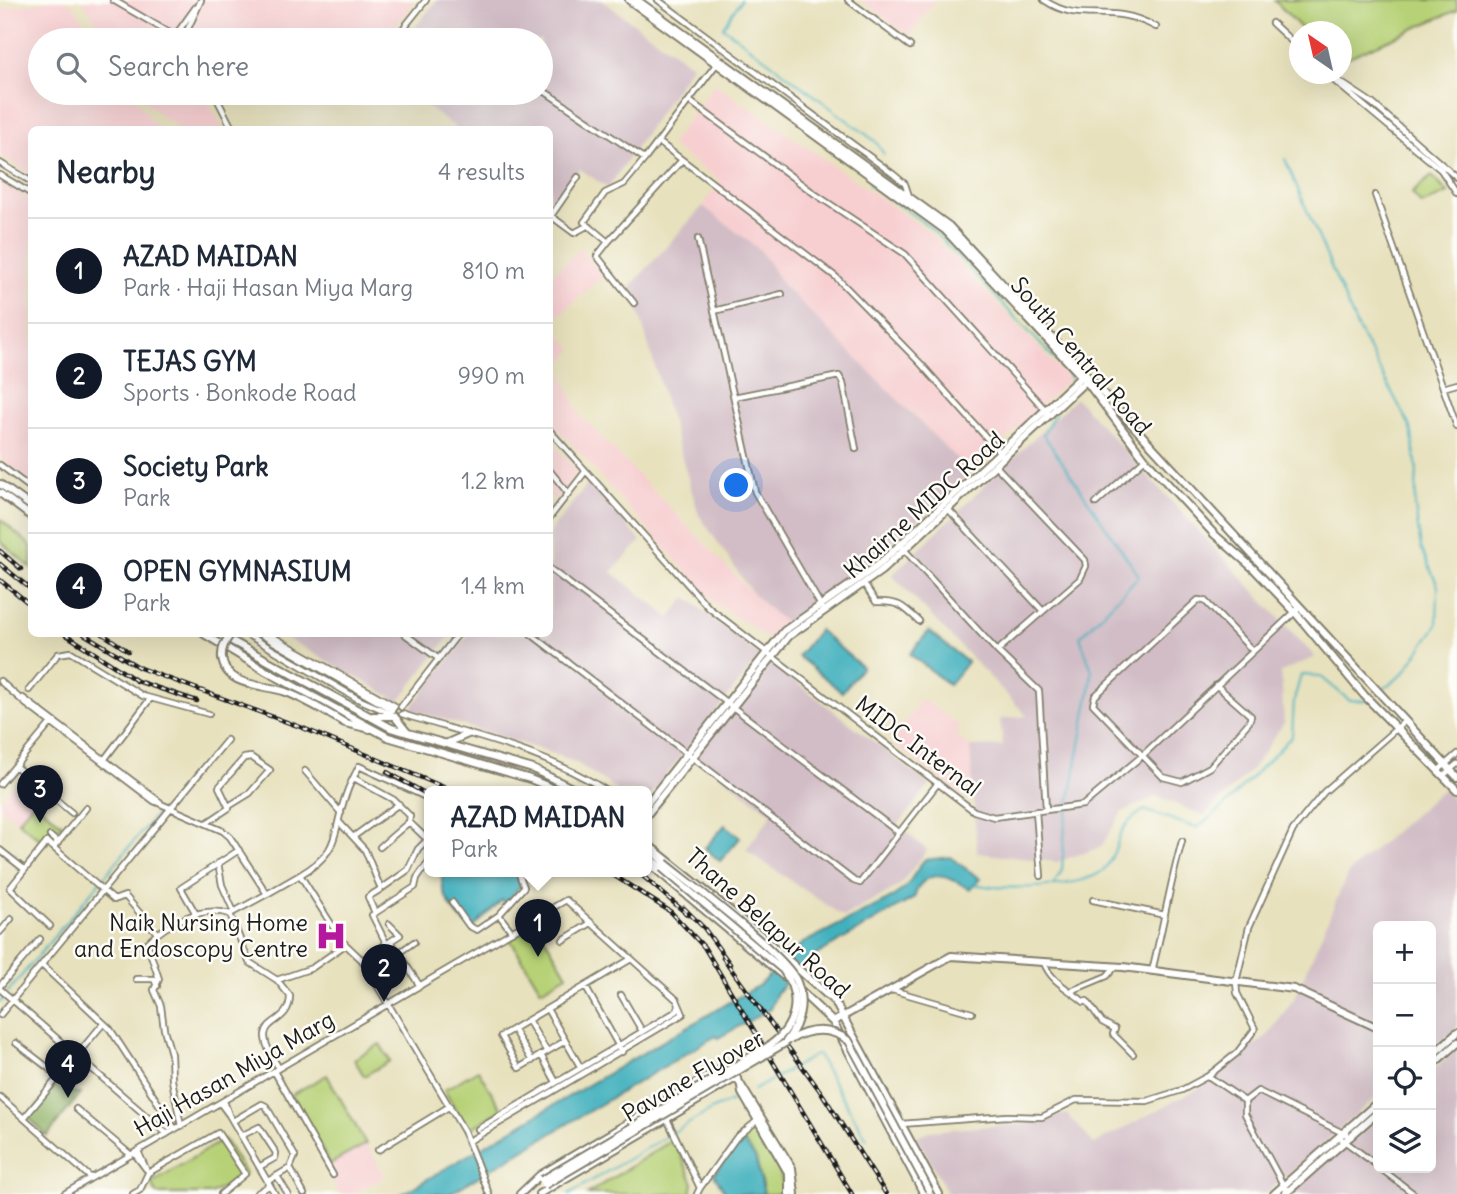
<!DOCTYPE html>
<meta charset="utf-8">
<style>
body{margin:0;font-family:Delius,sans-serif;background:#f6f6f7;color:#1f2937}
.controls{position:absolute;right:21px;bottom:21px;display:grid;overflow:hidden;border-radius:10px;box-shadow:0 7px 28px #0002}
.controls button{width:63px;height:63px;display:grid;place-items:center;padding:0;border:0;border-bottom:2px solid #e0e1e3;background:#fff;color:#1f2937;font:35px sans-serif}
.compass{position:absolute;left:1289px;top:21px;width:63px;height:63px;border-radius:50%;background:#fff;box-shadow:0 7px 28px #0002;rotate:326deg}
.you{position:absolute;left:737px;top:486px;width:24px;height:24px;margin:-18px;border:5px solid #fff;border-radius:50%;background:#1a73e8;box-shadow:0 0 0 10px #1a73e833}
.badge{display:grid;place-items:center;width:46px;height:46px;border-radius:50%;background:#111827;color:#fff;font-size:23px;font-weight:700}
.pin{position:absolute;translate:-50% -58px;filter:drop-shadow(0 2px 4px #0008)}
.pin::after{content:'';position:absolute;top:37px;width:24px;height:21px;background:inherit;clip-path:polygon(0 0,100% 0,50% 100%)}
.popup{position:absolute;left:424px;top:786px;width:228px;height:91px;box-sizing:border-box;display:grid;place-content:center;border-radius:10px;background:#fff;filter:drop-shadow(0 2px 5px #0005);font-size:23px;white-space:nowrap;color:#747a83}
.popup b{font-size:26px;color:#1f2937}
.popup::after{content:'';position:absolute;left:50%;top:100%;margin-left:-14px;border:14px solid transparent;border-top-color:#fff}
.list{margin:0;padding:0;list-style:none}
h2{display:flex;justify-content:space-between;align-items:center;height:91px;margin:0;padding:0 28px;font-size:30px}
h2 small{font-size:23px;font-weight:400;color:#747a83}
.list li{display:grid;grid-template-columns:46px 1fr auto;gap:21px;align-items:center;box-sizing:border-box;height:105px;padding:0 28px;border-top:2px solid #e0e1e3}
.list b{display:block;font-size:26px;white-space:nowrap}
.list p{margin:0;font-size:23px;white-space:nowrap;color:#747a83}
.list em{font-size:23px;font-style:normal;color:#747a83}
.icon{flex:none;width:38px;height:38px;fill:none;stroke:currentColor;stroke-width:2;stroke-linecap:round;stroke-linejoin:round}
.map{position:relative;flex:none;width:1457px;height:1194px;overflow:hidden}
.search{position:absolute;background:#fff;box-shadow:0 7px 28px #0002;left:28px;top:28px;width:525px;height:77px;display:flex;align-items:center;gap:18px;box-sizing:border-box;padding:0 24px;border-radius:38px;color:#747a83;font-size:26px}
.panel{position:absolute;background:#fff;box-shadow:0 7px 28px #0002;left:28px;top:126px;width:525px;height:511px;border-radius:10px}
.map>svg:first-child{display:block}
.built{fill:#f7cfd1}
.industrial{fill:#d2bdc6}
.green{fill:#b7d177;stroke:#6a764a;stroke-width:2}
.forest{fill:#91b368;stroke:#566842;stroke-width:2}
.water{fill:#43b1be;stroke:#30666d;stroke-width:2}
.lines{fill:none;stroke-linecap:round;stroke-linejoin:round}
.stream{stroke:#43b1be;stroke-width:2}
.minor-casing{stroke:#827e6c;stroke-width:8}
.major-casing{stroke:#827e6c;stroke-width:10}
.minor{stroke:#fff;stroke-width:4.5}
.major{stroke:#fff;stroke-width:6}
.rail-casing{stroke:#1c1c1c;stroke-width:4.5}
.rail{stroke:#fdfcf7;stroke-width:2;stroke-dasharray:5;stroke-linecap:butt}
.major-bridge-casing{stroke:#827e6c;stroke-width:10;stroke-linecap:butt}
.major-bridge{stroke:#fff;stroke-width:6}
.labels{text-anchor:middle;stroke-width:5;stroke-linejoin:round;paint-order:stroke}
.street-label{font-size:23px;fill:#1c1c1c;stroke:#fdfcf7}
.poi-label{font-size:23px;fill:#1c1c1c;stroke:#fdfcf7;text-anchor:end}
</style>
<div class="map">
<svg width="1457" height="1194" viewBox="0 0 1457 1194">
<rect width="100%" height="100%" fill="#fdfcf7"/>
<filter id="ink" filterUnits="userSpaceOnUse"><feTurbulence type="fractalNoise" baseFrequency=".0143" numOctaves="2"/><feDisplacementMap in="SourceGraphic" scale="14" xChannelSelector="R" yChannelSelector="G"/><feConvolveMatrix kernelMatrix="1 2 1 2 8 2 1 2 1" color-interpolation-filters="sRGB"/></filter>
<filter id="wash" filterUnits="userSpaceOnUse"><feTurbulence type="fractalNoise" baseFrequency=".00686" numOctaves="4" result="noise"/><feDisplacementMap in="SourceGraphic" scale="28" xChannelSelector="R" yChannelSelector="G"/><feGaussianBlur stdDeviation="1.57" result="paint"/><feColorMatrix in="noise" values="0 0 0 0 0 0 0 0 0 0 0 0 0 0 0 0 0 1.4 0 .05"/><feComposite in="paint" operator="in"/></filter>
<g filter="url(#wash)">
<rect width="100%" height="100%" fill="#e7e1bd"/>
<path class="built" d="M53,0H64L73,5L96,40H40V93H132L152,122L162,129L32,130L31,175L0,155V9Z
M82,0H415L386,40H107Z
M860,0H936L909,36Z
M715,84L928,231L1069,379L971,473L783,285L761,251L703,206L720,181L670,145Z
M140,93H201L224,129H179L146,103Z
M0,180L31,200V482L0,458Z
M580,249L604,274L550,324L573,350L558,366L580,415L753,594L785,623L769,639L711,600L550,420V277Z
M550,440L578,472L555,501L550,495Z
M922,699L960,726L955,735L970,747L973,803L890,742Z
M13,785L34,801L18,821L0,807V801Z
M366,1144L385,1176L353,1194H339L331,1179L337,1175L330,1164Z"/>
<path class="industrial" d="M437,0H601L692,65L608,188L580,169L550,210V130L457,129L409,93H541V40H405Z
M703,206L761,251L783,285L971,473L876,556L785,623L753,594L699,515L631,286Z
M1076,398L1315,657L1281,672L1284,723L1251,770L1204,816L1157,796L1122,812L1101,847L1057,862L977,853L970,747L1003,746L1000,719L1027,716L892,575Z
M589,482L641,541L612,572L670,618L686,597L760,656L647,799L646,791H619L577,763L543,750L410,709L469,634H550V532Z
M279,634H451L399,701Z
M771,663L930,785L898,825L927,850L899,886L844,917L746,850L772,814L696,756Z
M1443,789L1457,804V1028L1431,1051V926H1378V1096L1265,1194H948L917,1136L929,1131L1028,1123L1067,1114L1094,1144L1201,1087L1268,1035L1295,997L1348,873Z
M1457,1049V1194H1290L1378,1118V1168H1431V1072Z"/>
<path class="green" d="M1274,0H1457V10L1342,60V32L1304,31Z
M1432,176L1448,193L1421,205L1412,193Z
M0,519L31,546V568L0,541Z
M34,801L62,824L46,844L18,821Z
M536,923L567,975L541,990L510,939Z
M380,1044L390,1061L364,1076L354,1059Z
M478,1070L502,1110L468,1130L444,1090Z
M327,1075L366,1144L330,1164L291,1095Z
M758,1126L780,1172L785,1194H764L756,1159L741,1139Z
M224,1139L245,1174L211,1194H157L151,1183Z
M674,1139L693,1183L691,1194H587Z"/>
<path class="forest" d="M70,1069L68,1092L80,1094L47,1136L28,1117Z"/>
<path class="water" d="M819,630L862,667L842,692L798,656Z
M929,631L967,662L949,685L910,654Z
M725,825L740,838L720,861L705,848Z
M950,857L980,879L970,890C950,876 924,865 914,898L806,961L777,992L770,1009L718,1038L716,1036L449,1194H402L759,985L803,943L888,900L905,888L924,860Z
M443,871H514L521,885L506,904L502,900L473,928C456,918 437,892 443,871Z
M741,1139L756,1159L764,1194H726L714,1174Z"/>
<g class="lines">
<path class="stream" d="M741,0L723,27L875,141L884,154
M1285,159L1357,327L1411,428L1417,470L1415,507L1421,548L1438,586L1437,625L1403,674L1380,692
M868,184L929,226L1069,374L1072,381
M975,884C999,891 1091,889 1106,867C1124,841 1111,832 1144,810L1197,828L1222,808L1292,736L1294,700L1301,675L1320,676L1349,700L1367,701
M1054,884L1062,870L1065,825L1090,690L1092,671L1080,637L1139,576L1043,434L1055,414
M8,992L160,810
M0,1002L5,996
M754,1090L817,1054L867,1139
M569,1194L713,1109L739,1098"/>
</g>
</g>
<g filter="url(#ink)">
<g class="lines">
<defs>
<path id="minor" d="M113,0L175,36
M658,0L893,174L905,184L909,196
M848,0L910,46
M1044,0C1084,27 1106,0 1156,27
M1272,23L1300,49
M180,29L195,8
M186,33L201,0
M179,40L175,34L180,29L186,33L182,40
M394,40L426,0
M1326,74L1441,170L1457,194
M1328,74L1372,103L1457,178
M541,89L645,159L718,62
M214,93L233,130
M691,102L815,194L905,254L1050,415
M660,143L836,277L921,364L1001,454
M0,163L32,182
M0,175L32,194
M578,177L551,216L574,233L587,226
M1375,195L1457,427
M698,239L755,492L824,611
M608,242L682,160
M634,303L597,256L608,242L584,222L605,193L624,184L645,159
M714,311L782,294
M1443,388L1457,384
M734,397L839,376L843,383L856,449
M550,431L709,608L974,811L994,817L1083,805L1142,756L1300,607
M0,465L32,489
M995,465L1085,560L1086,566L1080,579L997,651
M550,471L568,493
M1096,503L1145,459
M948,509L1043,611
M550,517L585,472
M900,545L997,651L1039,691L1046,810
M550,569L898,832
M864,584L876,602C898,601 902,605 919,621
M246,634L358,699L392,714
M268,634L395,706
M531,634L854,881L860,883L938,783
M406,635L439,659
M0,681L26,704L154,801L223,831L230,837L267,894L300,875L342,941L362,960L464,1131L489,1194
M1216,685L1251,716L1249,722L1210,767L1182,782L1163,777L1093,704L1095,696L1198,600L1205,601L1252,650
M29,690L58,654L71,652L143,696L209,714
M23,698L160,802
M401,707L458,634
M402,714C472,736 545,751 607,791
M104,760L150,699
M15,766L72,813
M1439,770L1457,754
M305,771L341,813
M1444,775L1457,764
M354,778L394,800L410,816L409,822L430,842
M0,784L51,723
M1036,811L1041,876
M208,822L229,808L219,787L244,758L251,757L270,770L250,793L229,806
M339,822L365,850L381,889L368,897L375,913L415,887L417,878L430,860
M50,836L58,843
M353,837L399,804
M55,846L86,808
M380,847L409,822
M0,850L24,869
M218,863L222,885L234,912
M300,875C344,849 331,832 347,792C350,783 355,775 359,766L430,799
M381,889L408,870L418,849L427,840
M1093,900L1165,915
M452,902L469,926L477,930L499,915L524,887L518,871
M196,914L181,888L239,850
M230,914L249,962L277,980L290,996C290,1032 242,1012 279,1068
M372,915L387,945
M499,915L512,932
M50,926L10,888L47,842L114,900L125,896L157,933
M0,932L11,919
M563,940L591,923
M391,942L420,986
M362,960L400,935L389,924
M1044,963C1052,983 1068,988 1084,1002L1087,1001L1102,1022L1115,1029L1113,1034L1133,1054
M42,965L110,1029L175,1129
M1152,971C1163,927 1170,884 1182,841
M370,973L414,942
M136,979H154L157,986
M277,980L312,968L345,945
M0,986L40,939
M585,986L622,1052
M0,989L167,1134
M892,990L972,1013
M1071,991L1107,976L1115,967
M621,995L642,1031
M547,1009L581,1068
M0,1015L227,740
M528,1020L547,1052
M513,1029L532,1061
M565,1041L519,1068L501,1036L631,959
M16,1043L60,1077
M541,1055L556,1082
M274,1071L333,1175
M1208,1076L1245,1101
M0,1097L91,1178
M220,1103L229,1115L224,1101
M76,1109L131,1155
M229,1115L275,1194
M24,1118L102,1025
M667,1119L700,1188L697,1194
M233,1121L262,1104L266,1106L295,1156L290,1168L304,1194
M901,1124L1007,1116L1042,1117L1076,1100L1147,1101L1182,1090L1208,1076L1237,1053L1255,1029L1237,993L1236,982L1249,927L1293,830L1324,792L1405,721
M181,1126L172,1080L171,1054L164,1029L161,1006L154,990L159,979L147,943C167,923 202,905 230,914L267,894
M478,1129L677,1011L679,1005
M241,1136L259,1127L276,1153L275,1158L259,1167
M1339,1137L1378,1166
M378,1150L450,1106
M134,1153L146,1169L138,1151
M1380,1168L1414,1194
M148,1173L218,1133L245,1174L221,1194
M277,1176L288,1194
M268,1181L290,1168
M700,1188L736,1138L758,1120
M1287,1192L1245,1114V1101L1258,1091L1351,1137
M64,1194L566,900L677,1000L683,1014L469,1141
M133,1194L140,1190L148,1173
M256,1194L270,1185"/>
<path id="major" d="M629,0L945,230L1086,381L1145,459L1214,534L1254,569L1294,611L1364,695L1457,790
M637,0L949,226L1457,777
M0,484L32,507
M0,493L32,517
M204,634L264,670L388,737L530,779L559,791
M219,634L391,728L533,769L578,791
M261,634L392,709
M373,716H394
M395,717L407,732
M345,723L370,729
M445,744L468,734
M646,805L784,631L877,566L1084,374
M646,816L789,636L881,571L1088,379
M646,843L759,934L835,1002L939,1194
M651,850L665,863
M646,856L662,868
M646,861L787,979
M798,989L833,1022L924,1194
M833,1022L951,956L1123,967L1294,989L1378,1028
M1431,1056L1457,1033
M1431,1066L1457,1043
M741,1086L742,1093L789,1174V1194
M520,1194L540,1175L728,1064L792,1168L795,1194
M539,1194L736,1078
M1274,1194L1378,1102
M1285,1194L1378,1112"/>
</defs>
<use href="#minor" class="minor-casing"/>
<use href="#major" class="major-casing"/>
<use href="#minor" class="minor"/>
<use href="#major" class="major"/>
<defs>
<path id="rail" d="M0,551L21,569
M0,564L32,590
M0,580L32,606
M65,634L137,681L197,701
M84,634L140,668L303,728L453,791
M103,634L128,651
M387,772L430,796
M607,871L671,912L704,947L852,1194
M637,871L688,915
M684,908L704,928L730,964
M723,958L823,1095L886,1194"/>
</defs>
<use href="#rail" class="rail-casing"/>
<use href="#rail" class="rail"/>
<defs>
<path id="major-bridge" d="M231,634C225,641 221,648 222,658C226,688 265,684 286,692C307,700 326,712 345,723
M790,1040C809,1028 831,1027 849,1041L929,1190
M542,1180L767,1047C795,1029 804,999 783,970L662,868
M545,1185L785,1043C799,1025 805,1004 797,982C788,957 692,885 665,863"/>
</defs>
<use href="#major-bridge" class="major-bridge-casing"/>
<use href="#major-bridge" class="major-bridge"/>
</g>
</g>
<defs>
<symbol id="hospital-bare" viewBox="-9 -9 18 18"><path d="M-5-5h3v3.5h4V-5h3V5h-3V1.5h-4V5h-3Z" fill="#b5179e" stroke="#fdfcf7" stroke-width="2.5" paint-order="stroke"/></symbol>
</defs>
<g fill-rule="evenodd">
<use href="#hospital-bare" x="309" y="914" width="44" height="44"/>
</g>
<g class="labels">
<g class="street-label">
<text transform="translate(1081 356) rotate(49)" y="8">South Central Road</text>
<text transform="translate(924 505) rotate(-42)" y="8">Khairne MIDC Road</text>
<text transform="translate(918 746) rotate(37)" y="8">MIDC Internal</text>
<text transform="translate(768 923) rotate(42)" y="8">Thane Belapur Road</text>
<text transform="translate(234 1074) rotate(-30)" y="8">Haji Hasan Miya Marg</text>
<text transform="translate(693 1076) rotate(-30)" y="8">Pavane Flyover</text>
</g>
<g class="poi-label">
<text x="308" y="931">Naik Nursing Home<tspan x="308" dy="26">and Endoscopy Centre</tspan></text>
</g>
</g>
</svg>
<div class="controls">
<button>+</button>
<button>−</button>
<button><svg class="icon" aria-label="locate" viewBox="0 0 24 24"><circle cx="12" cy="12" r="6"/><path d="M12 2v4M12 18v4M2 12h4M18 12h4"/></svg></button>
<button><svg class="icon" aria-label="layers" viewBox="0 0 24 24"><path d="M12 4l9 5-9 5-9-5zM3 14l9 5 9-5"/></svg></button>
</div>
<svg class="compass" viewBox="-18 -18 36 36"><path d="M0-13l5 13h-10z" fill="#e53935"/><path d="M0 13l5-13h-10z" fill="#747a83"/></svg>
<div class="you"></div>
<div class="pin badge" style="left:538px;top:957px">1</div>
<div class="popup"><b>AZAD MAIDAN</b>Park</div>
<div class="pin badge" style="left:384px;top:1002px">2</div>
<div class="pin badge" style="left:40px;top:823px">3</div>
<div class="pin badge" style="left:68px;top:1098px">4</div>
<div class="search"><svg class="icon" aria-label="search" viewBox="0 0 24 24"><circle cx="10" cy="10" r="6"/><path d="M15 15l6 6"/></svg>Search here</div>
<section class="panel">
<h2>Nearby<small>4 results</small></h2>
<ul class="list">
<li><span class="badge">1</span><div><b>AZAD MAIDAN</b><p>Park · Haji Hasan Miya Marg</p></div><em>810 m</em></li>
<li><span class="badge">2</span><div><b>TEJAS GYM</b><p>Sports · Bonkode Road</p></div><em>990 m</em></li>
<li><span class="badge">3</span><div><b>Society Park</b><p>Park</p></div><em>1.2 km</em></li>
<li><span class="badge">4</span><div><b>OPEN GYMNASIUM</b><p>Park</p></div><em>1.4 km</em></li>
</ul>
</section>
</div>
